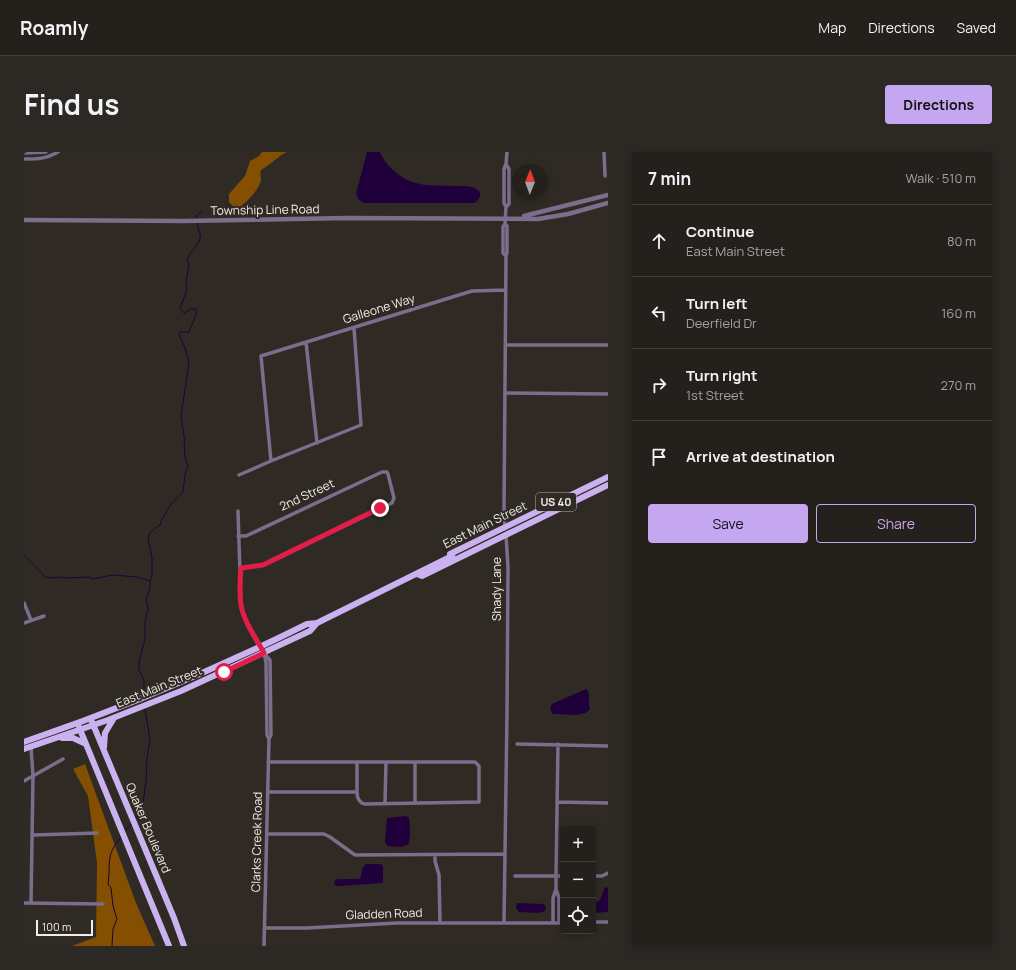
<!DOCTYPE html>
<meta charset="utf-8">
<style>
body{margin:0;font-family:Manrope,sans-serif;background:#2c2824;color:#f1f3f6}
.controls{position:absolute;right:12px;bottom:12px;display:grid;overflow:hidden;border-radius:4px;box-shadow:0 2px 10px #0003}
.controls button{width:36px;height:36px;display:grid;place-items:center;padding:0;border:0;border-bottom:1px solid #413e3a;background:#24201b;color:#f1f3f6;font:20px sans-serif}
.compass{position:absolute;left:488px;top:12px;width:36px;height:36px;border-radius:50%;background:#24201b;box-shadow:0 2px 10px #0003;rotate:1deg}
.scale{position:absolute;left:12px;bottom:10px;width:57px;box-sizing:border-box;padding-left:4px;border:2px solid #f0ece8;border-top:0;font-size:11px;line-height:14px;white-space:nowrap;color:#f0ece8;-webkit-text-stroke:3px #302a24;paint-order:stroke}
.stop{position:absolute;width:12px;height:12px;margin:-9px;border:3px solid #e11d48;border-radius:50%;background:#fff}
.stop.end{background:#e11d48;border-color:#fff;box-shadow:0 1px 4px #0008}
.list{margin:0;padding:0;list-style:none}
h2{display:flex;justify-content:space-between;align-items:center;height:52px;margin:0;padding:0 16px;font-size:17px}
h2 small{font-size:13px;font-weight:400;color:#a3a3a3}
.list li{display:grid;grid-template-columns:26px 1fr auto;gap:12px;align-items:center;box-sizing:border-box;height:72px;padding:0 16px;border-top:1px solid #413e3a}
.list b{display:block;font-size:15px;white-space:nowrap}
.list p{margin:0;font-size:13px;white-space:nowrap;color:#a3a3a3}
.list em{font-size:13px;font-style:normal;color:#a3a3a3}
.actions{display:flex;gap:8px;padding:12px 16px}
.actions a{flex:1;padding:9px 0;border:1px solid #c5a7f1;border-radius:4px;text-align:center;font-size:14px;color:#c5a7f1}
.actions .main{background:#c5a7f1;color:#111}
.icon{flex:none;width:22px;height:22px;fill:none;stroke:currentColor;stroke-width:2;stroke-linecap:round;stroke-linejoin:round}
.map{position:relative;flex:none;width:584px;height:794px;overflow:hidden;border-radius:4px}
header{display:flex;align-items:center;gap:24px;box-sizing:border-box;height:56px;padding:0 20px;background:#24201b;border-bottom:1px solid #413e3a}
header strong{font-size:19px}
nav{display:flex;gap:22px;margin-inline-start:auto;font-size:14px}
.intro{display:flex;align-items:center;justify-content:space-between;box-sizing:border-box;height:96px;padding:0 24px}
h1{margin:0;font-size:28px}
.button{padding:10px 18px;border-radius:4px;background:#c5a7f1;color:#111;font-size:14px;font-weight:700}
main{display:flex;gap:24px;padding:0 24px}
aside{flex:1;background:#24201b;border-radius:4px;box-shadow:0 2px 10px #0003}
.map>svg:first-child{display:block}
.forest{fill:#844f00}
.water{fill:#20003b}
.lines{fill:none;stroke-linecap:round;stroke-linejoin:round}
.stream{stroke:#20003b;stroke-width:1}
.minor{stroke:#7a6e8c;stroke-width:3.5}
.tertiary{stroke:#7a6e8c;stroke-width:4.5}
.primary{stroke:#cab1ef;stroke-width:6}
.route{stroke:#e11d48;stroke-width:5}
.labels{text-anchor:middle;stroke-width:4;stroke-linejoin:round;paint-order:stroke}
.shield{fill:#302a24;stroke:#b6b2ad;stroke-width:1}
.shield-label{font-size:11px;font-weight:bold;fill:#f0ece8}
.street-label{font-size:12px;fill:#f0ece8;stroke:#302a24}
</style>
<header>
<strong>Roamly</strong>
<nav><a>Map</a><a>Directions</a><a>Saved</a></nav>
</header>
<div class="intro"><h1>Find us</h1><a class="button">Directions</a></div>
<main>
<div class="map">
<svg width="584" height="794" viewBox="0 0 584 794">
<rect width="100%" height="100%" fill="#302a24"/>
<path class="forest" d="M238,0H263C254,4 246,13 237,18C236,22 237,24 237,28C235,38 221,53 212,57L205,50V42L221,24L226,9L235,4Z
M61,612L112,751L131,794H48L72,785L73,711L64,644L49,617Z"/>
<path class="water" d="M343,0H356C359,7 363,13 369,18C388,36 408,33 432,34C442,34 449,33 456,40V45L451,51H340L335,48L332,42Z
M562,537C568,543 563,550 566,557C561,566 538,562 528,562L526,556L528,552Z
M382,664L385,666C386,674 387,686 384,693L377,695L363,694L361,690L363,666Z
M342,712H357L359,714V731L316,734H312L310,731L311,728L314,727H335L337,725L338,717Z
M581,735L584,736V760L569,761V752L576,748Z
M493,751L520,752L522,756L521,759L515,761L495,760L492,756Z"/>
<g class="lines">
<path class="stream" d="M172,66L173,63L178,60
M0,403L21,425L27,426L34,425L42,426L65,425L69,427L88,423L113,425L126,429
M120,542V529L115,517V510L121,487V470L124,457L122,447L126,436V429L128,423V406L124,386L126,381L130,377L136,373C140,360 149,349 159,340L161,322L164,314L161,306L160,284L157,264L165,210L161,196L155,183L156,180H165L172,163V157H167L160,161L156,156L163,138L162,130L165,113L163,107C167,98 178,91 176,81C175,78 173,74 173,71
M111,667L119,652L122,629L123,606L126,588L121,557
M101,679L108,671
M88,794L89,777L93,767L89,754L87,736L84,732C87,710 81,704 97,685"/>
<path class="minor" d="M580,0L581,24
M0,1L22,0
M0,7C14,7 22,7 34,0
M482,12L485,17V52L482,55L480,51V17L482,12L483,0
M482,104L479,101V75L481,72L482,55
M282,190L293,291
M481,193H584
M481,241L584,242
M247,309L237,204L448,139L482,138
M215,323L247,309L337,273L330,176
M214,359L217,453C221,471 234,495 246,508L247,583L245,587
M481,377L480,360L482,104L483,101V74L481,72
M214,384H222L358,320H363L364,322L370,346L368,351L239,413L217,416
M0,451L7,468
M0,471L20,464
M240,501L242,510L243,583L245,587L240,794
M493,592L584,594
M534,592L532,724V737L535,746V771
M7,595L9,624L7,751
M0,629L39,607
M244,640H333C333,645 335,650 340,652L455,650V614L451,610H244
M333,640V610
M533,650L584,651
M361,651L362,610
M391,651V610
M243,682H300L306,685L331,703L481,702
M9,683L73,681
M411,703V709L415,723L416,770
M491,724H539
M569,724H578L584,721
M0,751L79,752
M480,770L483,561L484,415L482,383
M569,770H584
M529,771V746L532,737
M241,776H283L373,771H539"/>
<path class="tertiary" d="M500,64L584,43
M0,68L160,69L324,66L514,67L544,62L584,51"/>
<path class="primary" d="M426,402L584,325
M393,422L398,424L584,333
M68,570L150,766L160,794
M55,575L145,794
M38,586H49L62,592
M0,590C97,557 191,518 283,472L293,471
M80,595L81,581L90,566
M0,597L84,568L157,539L286,479L293,471L428,404L429,401"/>
</g>
<g class="lines">
<path class="route" d="M200,520L240,501C232,486 220,470 217,453C215,441 216,428 217,416L239,413L356,356"/>
</g>
<g class="labels">
<rect class="shield" x="512" y="341" width="40" height="18" rx="3"/>
<g class="shield-label">
<text x="532" y="354">US 40</text>
</g>
<g class="street-label">
<text transform="translate(241 58) rotate(-1)" y="4">Township Line Road</text>
<text transform="translate(355 157) rotate(-17)" y="4">Galleone Way</text>
<text transform="translate(283 343) rotate(-25)" y="4">2nd Street</text>
<text transform="translate(461 373) rotate(-26)" y="4">East Main Street</text>
<text transform="translate(473 437) rotate(-90)" y="4">Shady Lane</text>
<text transform="translate(135 535) rotate(-22)" y="4">East Main Street</text>
<text transform="translate(124 676) rotate(67)" y="4">Quaker Boulevard</text>
<text transform="translate(233 690) rotate(-89)" y="4">Clarks Creek Road</text>
<text transform="translate(360 762) rotate(-2)" y="4">Gladden Road</text>
</g>
</g>
</svg>
<div class="controls">
<button>+</button>
<button>−</button>
<button><svg class="icon" aria-label="locate" viewBox="0 0 24 24"><circle cx="12" cy="12" r="6"/><path d="M12 2v4M12 18v4M2 12h4M18 12h4"/></svg></button>
</div>
<svg class="compass" viewBox="-18 -18 36 36"><path d="M0-13l5 13h-10z" fill="#e53935"/><path d="M0 13l5-13h-10z" fill="#a3a3a3"/></svg>
<div class="scale">100 m</div>
<div class="stop" style="left:200px;top:520px"></div>
<div class="stop end" style="left:356px;top:356px"></div>
</div>
<aside>
<h2>7 min<small>Walk · 510 m</small></h2>
<ul class="list">
<li><svg class="icon" aria-label="ahead" viewBox="0 0 24 24"><path d="M12 20V5M6 11l6-6 6 6"/></svg><div><b>Continue</b><p>East Main Street</p></div><em>80 m</em></li>
<li><svg class="icon" aria-label="left" viewBox="0 0 24 24"><path d="M17 20v-9H6M10 6l-5 5 5 5"/></svg><div><b>Turn left</b><p>Deerfield Dr</p></div><em>160 m</em></li>
<li><svg class="icon" aria-label="right" viewBox="0 0 24 24"><path d="M7 20v-9h11M14 6l5 5-5 5"/></svg><div><b>Turn right</b><p>1st Street</p></div><em>270 m</em></li>
<li><svg class="icon" aria-label="arrive" viewBox="0 0 24 24"><path d="M6 21V4h12l-3 4 3 4H6"/></svg><div><b>Arrive at destination</b></div></li>
</ul>
<div class="actions"><a class="main">Save</a><a>Share</a></div>
</aside>
</main>
